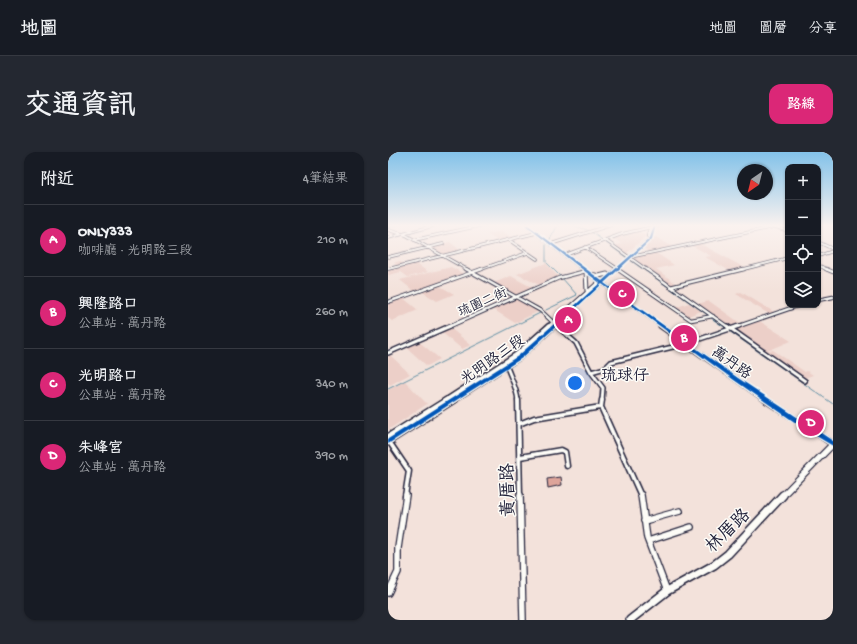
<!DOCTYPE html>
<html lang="zh-TW">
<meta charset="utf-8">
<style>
body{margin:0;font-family:"Gochi Hand","LXGW WenKai TC",sans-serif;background:#242831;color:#f1f3f6}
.controls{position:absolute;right:12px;top:12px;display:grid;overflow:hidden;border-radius:8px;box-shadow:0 1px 3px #0004}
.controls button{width:36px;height:36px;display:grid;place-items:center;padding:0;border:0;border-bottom:1px solid #363941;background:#171b24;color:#f1f3f6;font:20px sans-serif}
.compass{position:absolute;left:349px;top:12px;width:36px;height:36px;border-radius:50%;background:#171b24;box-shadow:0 1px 3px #0004;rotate:215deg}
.you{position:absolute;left:187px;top:231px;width:14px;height:14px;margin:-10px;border:3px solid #fff;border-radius:50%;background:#1a73e8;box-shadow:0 0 0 6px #1a73e833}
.badge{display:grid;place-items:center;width:26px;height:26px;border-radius:50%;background:#db2777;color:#fff;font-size:13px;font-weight:700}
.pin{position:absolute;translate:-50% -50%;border:2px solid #fff;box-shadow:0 1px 4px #0006}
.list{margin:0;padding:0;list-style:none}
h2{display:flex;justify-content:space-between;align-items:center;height:52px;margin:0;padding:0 16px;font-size:17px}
h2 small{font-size:13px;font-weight:400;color:#9ea1a6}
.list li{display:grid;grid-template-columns:26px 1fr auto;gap:12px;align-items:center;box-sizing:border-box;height:72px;padding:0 16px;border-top:1px solid #363941}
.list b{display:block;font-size:15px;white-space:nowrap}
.list p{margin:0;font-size:13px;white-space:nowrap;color:#9ea1a6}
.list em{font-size:13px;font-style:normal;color:#9ea1a6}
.icon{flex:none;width:22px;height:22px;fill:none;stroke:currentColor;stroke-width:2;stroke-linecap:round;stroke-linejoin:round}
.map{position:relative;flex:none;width:445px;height:468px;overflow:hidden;border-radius:12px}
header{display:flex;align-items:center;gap:24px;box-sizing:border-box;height:56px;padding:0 20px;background:#171b24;border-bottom:1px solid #363941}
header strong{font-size:19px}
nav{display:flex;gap:22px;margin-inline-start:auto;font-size:14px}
.intro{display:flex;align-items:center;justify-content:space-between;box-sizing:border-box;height:96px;padding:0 24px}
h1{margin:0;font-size:28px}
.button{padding:10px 18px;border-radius:12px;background:#db2777;color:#fff;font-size:14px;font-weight:700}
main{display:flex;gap:24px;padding:0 24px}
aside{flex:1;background:#171b24;border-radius:12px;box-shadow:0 1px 3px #0004}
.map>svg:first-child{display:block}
.built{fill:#eccfc8}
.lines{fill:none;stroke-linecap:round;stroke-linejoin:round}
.stream{stroke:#618fa4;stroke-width:1}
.building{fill:#dda49a;stroke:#22223b}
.minor-far4-casing{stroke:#22223b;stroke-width:3.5}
.minor-far3-casing{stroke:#22223b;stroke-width:4.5}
.minor-far2-casing{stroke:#22223b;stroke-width:6}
.minor-far1-casing{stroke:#22223b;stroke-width:7}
.minor-casing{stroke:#22223b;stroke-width:8}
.tertiary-far4-casing{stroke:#22223b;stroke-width:4}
.tertiary-far3-casing{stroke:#22223b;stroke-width:5}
.tertiary-far2-casing{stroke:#22223b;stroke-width:7}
.tertiary-far1-casing{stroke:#22223b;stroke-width:8}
.tertiary-casing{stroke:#22223b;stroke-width:10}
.minor-far4{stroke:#fdfcf7;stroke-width:2}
.minor-far3{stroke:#fdfcf7;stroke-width:2.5}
.minor-far2{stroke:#fdfcf7;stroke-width:3}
.minor-far1{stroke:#fdfcf7;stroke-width:4}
.minor{stroke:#fdfcf7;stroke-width:5.5}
.tertiary-far4{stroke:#fdfcf7;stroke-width:2.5}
.tertiary-far3{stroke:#fdfcf7;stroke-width:3}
.tertiary-far2{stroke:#fdfcf7;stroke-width:4}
.tertiary-far1{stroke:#fdfcf7;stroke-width:5.5}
.tertiary{stroke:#fdfcf7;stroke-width:7}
.cycleway-casing{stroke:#fdfcf7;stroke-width:3}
.cycleway{fill:#0057b8;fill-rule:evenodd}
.labels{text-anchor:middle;stroke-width:3;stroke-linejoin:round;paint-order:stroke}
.far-street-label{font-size:13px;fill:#22223b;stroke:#fdfcf7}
.street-label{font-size:15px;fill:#22223b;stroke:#fdfcf7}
.neighbourhood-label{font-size:16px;fill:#22223b;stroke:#fdfcf7}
.near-street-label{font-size:18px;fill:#22223b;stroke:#fdfcf7}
</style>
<header>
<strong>地圖</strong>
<nav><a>地圖</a><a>圖層</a><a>分享</a></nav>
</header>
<div class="intro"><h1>交通資訊</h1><a class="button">路線</a></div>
<main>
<aside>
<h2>附近<small>4筆結果</small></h2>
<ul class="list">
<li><span class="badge">A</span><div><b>ONLY333</b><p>咖啡廳 · 光明路三段</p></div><em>210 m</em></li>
<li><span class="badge">B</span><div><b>興隆路口</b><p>公車站 · 萬丹路</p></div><em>260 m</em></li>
<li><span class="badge">C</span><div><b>光明路口</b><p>公車站 · 萬丹路</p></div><em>340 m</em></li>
<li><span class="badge">D</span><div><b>朱峰宮</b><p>公車站 · 萬丹路</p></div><em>390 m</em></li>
</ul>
</aside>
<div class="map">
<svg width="445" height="468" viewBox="0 0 445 468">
<rect width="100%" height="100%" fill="#f3e2db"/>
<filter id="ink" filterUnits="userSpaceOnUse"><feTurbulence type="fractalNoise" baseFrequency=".025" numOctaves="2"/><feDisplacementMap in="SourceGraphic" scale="8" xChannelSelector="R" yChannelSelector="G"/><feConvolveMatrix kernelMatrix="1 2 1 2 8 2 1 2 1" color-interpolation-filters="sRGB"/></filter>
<g filter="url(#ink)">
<path class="built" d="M249,78L258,84L238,102L226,94L234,92L224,85Z
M114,79L125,86L111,90L99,82Z
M264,85H268L286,96L262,100L253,95Z
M62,90L73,99L55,103L41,95Z
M311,91L357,116L342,119L317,105L323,104L303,93Z
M267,100L286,113L268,117L290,133L283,134L243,107Z
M11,109L16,113L27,111L40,120L20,125L13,120L0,123V117L11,114L6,111Z
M158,111L170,125L151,133L129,122Z
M63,115L76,122L27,140L12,128Z
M123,124L145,136L128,143L106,131Z
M50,133L66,142L49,149L33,139Z
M353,140L386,160L381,162L348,142Z
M14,145L30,158L4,169L0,166V151Z
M127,145L151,159L127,171L103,156Z
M321,149L352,171L341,175L309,152Z
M301,151L313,159L298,165L286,156Z
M370,168L403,189L377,200L344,177Z
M61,175L83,193L74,197L52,179Z
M30,189L52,207L39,214L17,194Z
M385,198L417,220L419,219L425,223L414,227L377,201Z
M0,201L22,222L2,233L0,231Z
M17,229L39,252L0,278V238Z"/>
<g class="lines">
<path class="stream" d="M185,73L202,79L239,106
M0,76L9,73
M20,82L50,73
M3,86L15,83
M161,89L170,73
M158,93V110
M242,108L321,164
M159,111L172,124
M158,158L189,143L174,126
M323,166L339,177
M341,179L445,252
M0,237L152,161"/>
</g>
<path class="building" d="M173,325L174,333L160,336L159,327Z"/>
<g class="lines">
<defs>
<path id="minor-far4" d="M388,75L400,79
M0,78L18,83L80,118
M0,86L48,73
M26,88L95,73
M121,88L149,107
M217,88L259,118
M430,90L445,97
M163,92L223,73
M197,95L227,115
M177,103L234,82L272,73
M430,104L445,99
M0,105L55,92
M242,105L395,73
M430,113L440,118
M0,117L148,81
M91,118L139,101
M352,118L400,106"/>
<path id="minor-far3" d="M78,117L153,159L170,175
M229,117L303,168L325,164
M258,117L340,175
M438,117L445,120
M282,135L356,117
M430,148L445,145
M0,150L94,117
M60,175L171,126L198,119
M348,175L412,153"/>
<path id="minor-far2" d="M169,174L188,191L203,220L215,236L214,249
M339,174L417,229
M0,201L62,174
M118,212C122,225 129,235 130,249
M203,220L217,216L223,210L297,192L351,174"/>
<path id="minor-far1" d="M130,248L132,344
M213,255L214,248
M213,255L253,344
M131,272L146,266L213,255
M0,288L21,319L17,344
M132,305L173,298L177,300L179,314"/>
<path id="minor" d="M132,343L135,468
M253,343L259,386L279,439
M256,369L292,359
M260,389L303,375
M0,441L10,420V396L18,343"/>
<path id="tertiary-far4" d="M138,73L196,118
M260,84L263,73
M228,118L263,86L267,73"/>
<path id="tertiary-far3" d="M195,117L275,175
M198,119L199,139
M203,122L211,124L219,122
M160,175L212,129
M165,175L229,117"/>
<path id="tertiary-far2" d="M273,174L379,249
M57,249L128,203L161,174
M64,249L132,205L166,174"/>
<path id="tertiary-far1" d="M378,248L445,292
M0,285L59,248
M0,290L66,248
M394,344L445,292"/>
<path id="tertiary" d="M242,468L279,439L326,413L340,402L395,343"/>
</defs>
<use href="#minor-far4" class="minor-far4-casing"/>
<use href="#minor-far3" class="minor-far3-casing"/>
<use href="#minor-far2" class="minor-far2-casing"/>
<use href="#minor-far1" class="minor-far1-casing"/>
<use href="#minor" class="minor-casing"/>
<use href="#tertiary-far4" class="tertiary-far4-casing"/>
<use href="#tertiary-far3" class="tertiary-far3-casing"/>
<use href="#tertiary-far2" class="tertiary-far2-casing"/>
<use href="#tertiary-far1" class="tertiary-far1-casing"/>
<use href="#tertiary" class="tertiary-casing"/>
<use href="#minor-far4" class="minor-far4"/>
<use href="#minor-far3" class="minor-far3"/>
<use href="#minor-far2" class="minor-far2"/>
<use href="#minor-far1" class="minor-far1"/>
<use href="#minor" class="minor"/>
<use href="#tertiary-far4" class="tertiary-far4"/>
<use href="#tertiary-far3" class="tertiary-far3"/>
<use href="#tertiary-far2" class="tertiary-far2"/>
<use href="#tertiary-far1" class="tertiary-far1"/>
<use href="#tertiary" class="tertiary"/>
<defs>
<path id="cycleway" d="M137,73H140L214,129L262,86L266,73H268L264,87L216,131L350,226L445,289V294L418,278L346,228L214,132L134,206L0,292V287L130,204L212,131Z"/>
</defs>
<use href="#cycleway" class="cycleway-casing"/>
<use href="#cycleway" class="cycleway"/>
</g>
</g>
<linearGradient id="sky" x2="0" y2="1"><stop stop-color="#83c2e9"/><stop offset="0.53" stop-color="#faf2ef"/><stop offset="1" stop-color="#faf2ef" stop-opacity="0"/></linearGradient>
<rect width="445" height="139" fill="url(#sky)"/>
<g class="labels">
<g class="far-street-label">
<text transform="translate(94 149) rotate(-24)" y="5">琉園二街</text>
</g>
<g class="street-label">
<text transform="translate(104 207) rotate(-35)" y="5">光明路三段</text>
<text transform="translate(344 210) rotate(35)" y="5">萬丹路</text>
</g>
<g class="neighbourhood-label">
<text x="237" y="228">琉球仔</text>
</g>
<g class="near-street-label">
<text transform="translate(119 338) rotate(-91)" y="6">黃厝路</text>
<text transform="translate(339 378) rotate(-44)" y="6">林厝路</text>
</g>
</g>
</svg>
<div class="controls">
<button>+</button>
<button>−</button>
<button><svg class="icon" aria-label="locate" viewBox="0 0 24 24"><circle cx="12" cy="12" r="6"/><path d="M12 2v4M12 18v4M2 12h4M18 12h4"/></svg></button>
<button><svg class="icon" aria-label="layers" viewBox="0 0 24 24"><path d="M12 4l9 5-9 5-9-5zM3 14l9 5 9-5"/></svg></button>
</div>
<svg class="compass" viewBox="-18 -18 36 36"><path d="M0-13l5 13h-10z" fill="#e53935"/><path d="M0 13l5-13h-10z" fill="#9ea1a6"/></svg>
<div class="you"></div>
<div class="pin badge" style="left:180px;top:168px">A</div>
<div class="pin badge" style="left:296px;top:186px">B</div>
<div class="pin badge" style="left:234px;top:142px">C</div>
<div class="pin badge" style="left:423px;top:271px">D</div>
</div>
</main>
